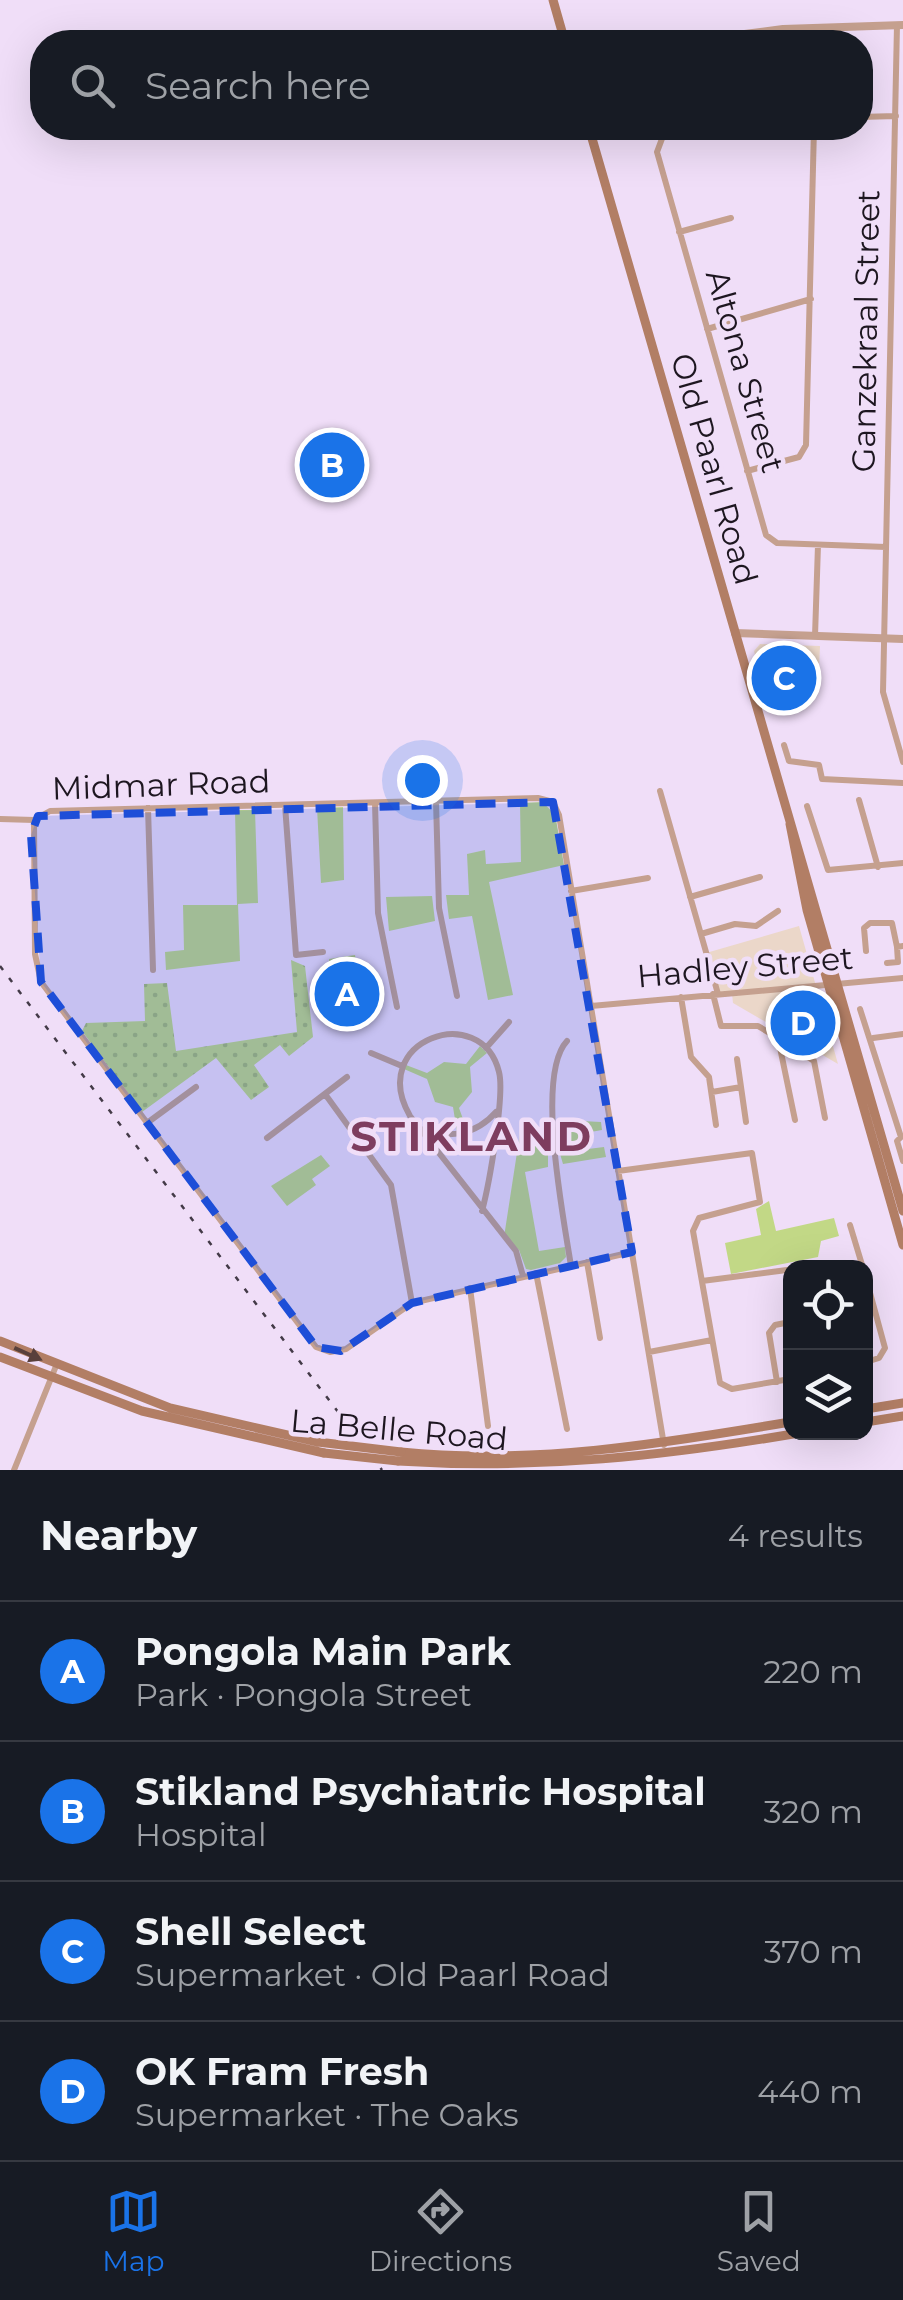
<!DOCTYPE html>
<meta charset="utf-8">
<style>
body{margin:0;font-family:Montserrat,sans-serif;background:#20242c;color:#f1f3f6}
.controls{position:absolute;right:30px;bottom:30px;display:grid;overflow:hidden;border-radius:20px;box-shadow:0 10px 40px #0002}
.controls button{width:90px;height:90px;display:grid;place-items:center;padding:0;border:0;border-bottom:2px solid #363941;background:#171b24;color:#f1f3f6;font:50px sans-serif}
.you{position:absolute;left:422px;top:780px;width:35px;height:35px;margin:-25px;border:8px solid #fff;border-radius:50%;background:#1a73e8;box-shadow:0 0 0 15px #1a73e833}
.badge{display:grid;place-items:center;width:65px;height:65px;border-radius:50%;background:#1a73e8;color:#fff;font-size:32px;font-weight:700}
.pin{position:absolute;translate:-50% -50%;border:5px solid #fff;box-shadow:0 2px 10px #0006}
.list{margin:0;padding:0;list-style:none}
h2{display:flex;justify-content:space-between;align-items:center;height:130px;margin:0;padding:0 40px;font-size:42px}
h2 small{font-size:32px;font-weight:400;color:#9ea1a6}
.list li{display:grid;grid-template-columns:65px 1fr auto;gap:30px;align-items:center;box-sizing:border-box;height:140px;padding:0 40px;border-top:2px solid #363941}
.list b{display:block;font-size:38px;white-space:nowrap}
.list p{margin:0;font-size:32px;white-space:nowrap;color:#9ea1a6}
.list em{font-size:32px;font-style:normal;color:#9ea1a6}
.icon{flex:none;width:55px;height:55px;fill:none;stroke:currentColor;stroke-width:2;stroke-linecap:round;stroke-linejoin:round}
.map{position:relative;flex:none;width:903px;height:1470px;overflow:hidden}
.search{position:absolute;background:#171b24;box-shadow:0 10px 40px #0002;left:30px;right:30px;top:30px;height:110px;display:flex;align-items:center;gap:25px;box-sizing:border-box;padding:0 35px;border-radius:40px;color:#9ea1a6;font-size:38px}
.sheet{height:690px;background:#171b24}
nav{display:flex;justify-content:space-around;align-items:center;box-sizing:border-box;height:140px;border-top:2px solid #363941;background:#171b24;font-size:28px;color:#9ea1a6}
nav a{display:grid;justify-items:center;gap:5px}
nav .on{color:#1a73e8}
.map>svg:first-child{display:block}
.commercial{fill:#ebd7c9}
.grass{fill:url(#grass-dots)}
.green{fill:#c2d886}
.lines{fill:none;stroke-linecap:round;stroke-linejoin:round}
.minor{stroke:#c5a08f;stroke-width:6}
.tertiary{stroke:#c5a08f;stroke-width:8}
.secondary{stroke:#b27e65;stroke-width:9}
.rail{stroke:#433a47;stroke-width:2.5;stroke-dasharray:5 10;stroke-linecap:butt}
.secondary-bridge{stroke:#b27e65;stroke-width:9}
.oneway{fill:#59403c}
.marked{fill:#1d4ed8;fill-opacity:0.2;stroke:#1d4ed8;stroke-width:8;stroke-dasharray:20 12;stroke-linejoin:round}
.labels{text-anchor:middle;stroke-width:9;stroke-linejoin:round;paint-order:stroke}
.street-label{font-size:32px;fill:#1d1620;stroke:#f0def8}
.district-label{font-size:42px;font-weight:bold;letter-spacing:2.5px;fill:#7e3d5f;stroke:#f0def8}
</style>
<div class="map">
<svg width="903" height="1470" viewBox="0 0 903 1470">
<defs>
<pattern id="grass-dots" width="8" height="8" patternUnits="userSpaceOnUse" patternTransform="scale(2.5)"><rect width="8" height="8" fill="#c2d886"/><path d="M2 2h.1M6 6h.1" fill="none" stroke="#a6b973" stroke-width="1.8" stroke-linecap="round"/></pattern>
</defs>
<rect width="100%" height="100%" fill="#f0def8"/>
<path class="commercial" d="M760,644L820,646L818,692L765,690L754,651Z
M799,926L838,1064L733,1003L732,994L717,995L706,953Z"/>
<path class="grass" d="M291,960L305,966L313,1037L289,1056L280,1045L254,1065L269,1087L251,1100L216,1058L142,1112L82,1031L86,1023L145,1021L144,984L167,983L176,1051L297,1032Z"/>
<path class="green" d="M542,802L555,814L564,865L489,882L513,995L488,1000L472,916L449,919L446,895H469L467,854L485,850L486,864L521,862L520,803Z
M343,807L344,880L321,883L317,808Z
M235,810H255L258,903L238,904L240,961L166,970L165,952L184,950L183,905H237Z
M432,896L435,921L389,931L386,897Z
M355,955L365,1018L336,1024L329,959Z
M480,1046L487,1053L470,1067L472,1092L459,1108L467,1130L457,1132L453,1107L435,1102L427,1079L404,1069L406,1065L427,1073L444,1062L466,1064Z
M562,1120L601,1122L602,1130L585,1133L588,1149L604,1147L606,1157L563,1164L558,1147Z
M520,1133L548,1137V1167L525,1172L539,1251L565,1247L566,1257L560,1263L531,1270L526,1269L519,1250L504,1237Z
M321,1155L330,1166L312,1179L316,1185L287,1206L271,1186Z
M769,1201L776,1231L834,1218L839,1236L821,1241L818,1257L731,1274L725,1243L761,1235L756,1209Z"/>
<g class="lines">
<path class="minor" d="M897,25L883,692L903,762
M860,117L896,116
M696,128L663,136L657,152L766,535L777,543L886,547
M679,232L731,218
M707,329L811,299
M747,471L799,457L806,445L814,128
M815,636L818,545
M784,745L789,761L819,765L822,779L903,783
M660,791L718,994
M859,800L878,867
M436,801L439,908L457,996
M375,803L378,913L397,1007
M285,805L296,955L323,952
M807,806L828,870L903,863
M148,808L153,970
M0,819L34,820
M571,891L648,878
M690,897L760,877
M701,934L735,924L756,926L778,911
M866,951L864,928L870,923H892L897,947
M887,963L898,962L897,947L903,946
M713,994L721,1026H758L778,1038L795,1120
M681,997L691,1057L709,1077L716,1125
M591,1006L903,978
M860,1009L901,1137L897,1141L903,1161
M873,1038L903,1034
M779,1039L814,1061L825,1118
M567,1041C535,1075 564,1220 571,1266
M486,1048L509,1022
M371,1053L402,1066
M737,1059L746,1122
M712,1092L741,1087
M325,1094L391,1185L412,1303
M147,1123L196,1087
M421,1129C449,1139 476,1135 496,1112
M267,1138L347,1077
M618,1171L752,1153L760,1202L699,1218L693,1231L720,1383L732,1389L790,1379
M482,1211C489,1185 505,1095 499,1072C481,1000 366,1040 410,1116L516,1251L523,1276
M850,1225L863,1268
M632,1252L412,1303L346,1349L330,1352L316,1347L41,982L35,954L34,820L50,811L538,798L553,802L559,815L664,1445
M587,1262L600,1338
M536,1273L567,1429
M866,1278L885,1348L879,1358L866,1362
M702,1281L802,1268
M470,1288L488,1426
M649,1352L712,1340
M777,1382L769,1333L775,1325L790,1322
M14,1470L56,1366"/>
<path class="tertiary" d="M681,42L783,29L903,25
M735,633L903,639"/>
<path class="secondary" d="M553,0L565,42
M589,128L903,1211
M790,824L807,910L903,1245
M0,1341L170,1408L318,1442
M0,1357L142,1411L324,1453
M866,1409L903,1403
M866,1422L903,1416
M401,1452C533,1465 660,1444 790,1422
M398,1461C541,1470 665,1456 805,1432"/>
<path class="rail" d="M0,966L382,1470"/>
<path class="secondary-bridge" d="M318,1442L401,1452
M324,1453L398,1461"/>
</g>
<defs><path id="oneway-solid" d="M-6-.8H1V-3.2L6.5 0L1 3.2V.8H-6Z" transform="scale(2.5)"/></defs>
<use class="oneway" href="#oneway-solid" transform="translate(28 1354) rotate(24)"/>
<path class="marked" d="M553,802L632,1252L412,1303L341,1351L316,1347L41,982L31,835L38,816Z"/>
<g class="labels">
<g class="street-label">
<text transform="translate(866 331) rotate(-89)" y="11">Ganzekraal Street</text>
<text transform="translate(745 371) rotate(74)" y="11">Altona Street</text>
<text transform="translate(714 469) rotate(74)" y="11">Old Paarl Road</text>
<text transform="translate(161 785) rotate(-2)" y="11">Midmar Road</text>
<text transform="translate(745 967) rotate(-5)" y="11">Hadley Street</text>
<text transform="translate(399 1430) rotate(5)" y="11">La Belle Road</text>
</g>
<g class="district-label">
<text x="472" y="1151">STIKLAND</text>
</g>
</g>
</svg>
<div class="controls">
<button><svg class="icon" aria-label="locate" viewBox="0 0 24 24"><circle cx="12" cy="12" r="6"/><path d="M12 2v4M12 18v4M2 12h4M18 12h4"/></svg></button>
<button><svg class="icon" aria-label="layers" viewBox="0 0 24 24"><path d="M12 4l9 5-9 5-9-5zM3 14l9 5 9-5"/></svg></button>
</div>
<div class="you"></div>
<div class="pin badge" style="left:347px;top:994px">A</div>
<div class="pin badge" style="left:332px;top:465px">B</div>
<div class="pin badge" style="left:784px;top:678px">C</div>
<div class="pin badge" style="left:803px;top:1023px">D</div>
<div class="search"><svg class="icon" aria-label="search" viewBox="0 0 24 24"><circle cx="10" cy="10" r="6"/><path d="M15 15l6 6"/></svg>Search here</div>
</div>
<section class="sheet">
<h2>Nearby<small>4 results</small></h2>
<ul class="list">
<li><span class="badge">A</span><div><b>Pongola Main Park</b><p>Park · Pongola Street</p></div><em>220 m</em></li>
<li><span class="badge">B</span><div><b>Stikland Psychiatric Hospital</b><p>Hospital</p></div><em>320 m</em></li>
<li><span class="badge">C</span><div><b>Shell Select</b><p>Supermarket · Old Paarl Road</p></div><em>370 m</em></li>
<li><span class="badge">D</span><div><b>OK Fram Fresh</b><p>Supermarket · The Oaks</p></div><em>440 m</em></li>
</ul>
</section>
<nav>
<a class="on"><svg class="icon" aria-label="map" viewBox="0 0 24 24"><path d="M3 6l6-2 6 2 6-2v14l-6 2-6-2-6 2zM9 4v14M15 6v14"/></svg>Map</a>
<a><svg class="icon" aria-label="directions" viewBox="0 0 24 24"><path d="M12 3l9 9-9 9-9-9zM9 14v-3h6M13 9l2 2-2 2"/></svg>Directions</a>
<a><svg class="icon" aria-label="saved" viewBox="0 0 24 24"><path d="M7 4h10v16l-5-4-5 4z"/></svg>Saved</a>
</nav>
